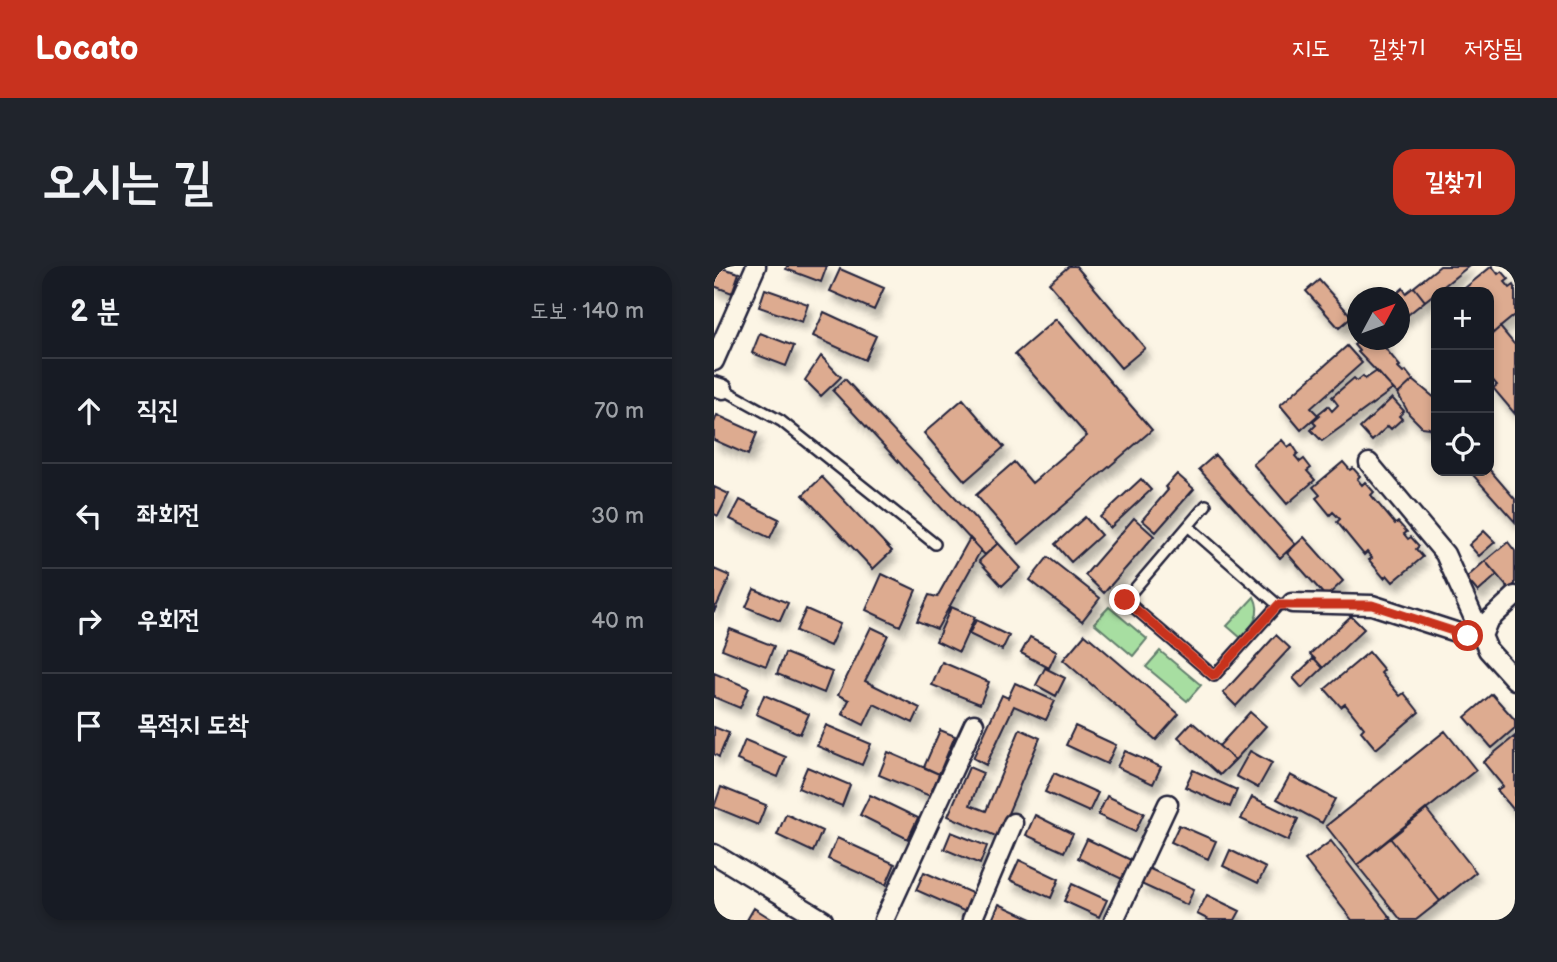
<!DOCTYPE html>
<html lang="ko">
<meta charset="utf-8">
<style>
body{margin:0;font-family:"Balsamiq Sans","Poor Story",sans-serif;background:#20242c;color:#f1f3f6}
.controls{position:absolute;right:21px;top:21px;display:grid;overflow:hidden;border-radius:14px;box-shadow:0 4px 10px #0003}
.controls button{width:63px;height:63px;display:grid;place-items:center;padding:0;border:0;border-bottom:2px solid #363941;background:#171b24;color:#f1f3f6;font:35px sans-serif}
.compass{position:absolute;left:633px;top:21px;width:63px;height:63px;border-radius:50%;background:#171b24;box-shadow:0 4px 10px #0003;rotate:49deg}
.stop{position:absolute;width:21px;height:21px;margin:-16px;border:5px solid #c8321e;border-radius:50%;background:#fff}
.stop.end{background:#c8321e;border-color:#fff;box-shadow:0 2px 7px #0008}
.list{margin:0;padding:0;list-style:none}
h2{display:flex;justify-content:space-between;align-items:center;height:91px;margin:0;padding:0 28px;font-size:30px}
h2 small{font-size:23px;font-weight:400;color:#9ea1a6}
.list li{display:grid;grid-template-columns:46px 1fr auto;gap:21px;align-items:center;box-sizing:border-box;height:105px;padding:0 28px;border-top:2px solid #363941}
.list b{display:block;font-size:26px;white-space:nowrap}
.list em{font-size:23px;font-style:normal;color:#9ea1a6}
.icon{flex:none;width:38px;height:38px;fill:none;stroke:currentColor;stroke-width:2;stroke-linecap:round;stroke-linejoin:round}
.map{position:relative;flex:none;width:801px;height:654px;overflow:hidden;border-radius:21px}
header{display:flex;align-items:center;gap:42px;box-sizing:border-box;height:98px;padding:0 35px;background:#c8321e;color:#fff}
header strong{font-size:33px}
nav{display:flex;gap:38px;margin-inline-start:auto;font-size:24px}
.intro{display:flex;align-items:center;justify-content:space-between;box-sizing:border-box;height:168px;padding:0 42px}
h1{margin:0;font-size:49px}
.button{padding:18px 32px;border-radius:21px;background:#c8321e;color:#fff;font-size:24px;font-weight:700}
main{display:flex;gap:42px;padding:0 42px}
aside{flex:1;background:#171b24;border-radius:21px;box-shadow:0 4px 10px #0003}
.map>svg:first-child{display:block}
.green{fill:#a7dea1;stroke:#64806e;stroke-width:2}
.building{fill:#ddab90;stroke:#22223b;stroke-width:2;filter:url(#shadow)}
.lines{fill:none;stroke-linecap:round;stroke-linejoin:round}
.service-casing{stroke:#22223b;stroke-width:14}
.minor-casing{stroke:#22223b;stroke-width:23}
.service{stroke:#fcf5e5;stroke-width:9}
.minor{stroke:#fcf5e5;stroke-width:18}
.route{stroke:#c8321e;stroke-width:9}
</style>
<header>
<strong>Locato</strong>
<nav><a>지도</a><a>길찾기</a><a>저장됨</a></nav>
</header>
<div class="intro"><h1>오시는 길</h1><a class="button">길찾기</a></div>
<main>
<aside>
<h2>2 분<small>도보 · 140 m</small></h2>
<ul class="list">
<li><svg class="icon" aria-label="ahead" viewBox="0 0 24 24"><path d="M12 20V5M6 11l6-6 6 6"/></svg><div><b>직진</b></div><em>70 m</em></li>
<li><svg class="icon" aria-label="left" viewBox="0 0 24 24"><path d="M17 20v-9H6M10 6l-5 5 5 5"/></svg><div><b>좌회전</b></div><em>30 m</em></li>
<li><svg class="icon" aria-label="right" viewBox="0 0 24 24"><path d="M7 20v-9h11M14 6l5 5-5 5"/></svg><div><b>우회전</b></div><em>40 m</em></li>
<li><svg class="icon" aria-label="arrive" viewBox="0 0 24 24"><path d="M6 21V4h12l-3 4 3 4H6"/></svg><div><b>목적지 도착</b></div></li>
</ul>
</aside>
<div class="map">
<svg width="801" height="654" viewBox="0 0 801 654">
<defs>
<filter id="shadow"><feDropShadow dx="4.5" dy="8" stdDeviation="3.5" flood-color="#0004"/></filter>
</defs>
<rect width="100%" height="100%" fill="#fcf5e5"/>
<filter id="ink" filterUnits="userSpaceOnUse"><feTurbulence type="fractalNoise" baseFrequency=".0143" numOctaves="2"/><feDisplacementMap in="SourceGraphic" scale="14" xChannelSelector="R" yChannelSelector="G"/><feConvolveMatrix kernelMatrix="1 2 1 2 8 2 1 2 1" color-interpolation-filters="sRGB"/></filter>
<g filter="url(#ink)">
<path class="green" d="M540,331C549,348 538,360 527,372L513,360Z
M395,341L433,373L419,390L380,357Z
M446,385L487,419L473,435L432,401Z"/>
<path class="building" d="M0,0L25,7L18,27L0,20Z
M73,0H113L107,16L72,3Z
M355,0H362L431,82L407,102L335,17Z
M726,0H755L711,35L700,21Z
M778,0L784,8L788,5L795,13L791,16L796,22L800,19L801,21V49L779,67L775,62V26H746Z
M126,3L170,22L160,44L116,25Z
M605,14L638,51L625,62L592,25Z
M700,21L711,35L685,56V32H678L689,22L692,27Z
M51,23L94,38L88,56L45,41Z
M110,46L162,70L151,94L99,70Z
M342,53L438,164L305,278L262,229L300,196L318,217L373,170L301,88Z
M786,61L801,79V148L779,122L783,119L776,111L775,112V71Z
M46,67L80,80L72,100L38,87Z
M646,74H668L674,80L671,82L686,100L684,102L689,107L692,105L699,114L684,128L644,86L645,85L640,79Z
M633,80L648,97L597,142L604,149L587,164L566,139Z
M107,90L127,111L107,130L91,114Z
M663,105L679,123L608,175L597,164L602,159L599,156L606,150L604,148L614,140L618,145L624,139L618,131L640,112L643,115L649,110L651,113Z
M131,113L284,277L271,289L119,125Z
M699,114L722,133V171L715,162L708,161L695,148L684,128Z
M678,132L690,145L685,150L688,153L677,163L674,160L658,175L646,162Z
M249,133L290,181L251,215L210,167Z
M3,149L43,167L34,189L0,174V157Z
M568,174L574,181L578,178L584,187L581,190L586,196L590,193L597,202L593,205L601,214L573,238L539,198Z
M501,189L581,278L566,292L485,203Z
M629,196L636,204L639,202L646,210L643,213L648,219L651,216L660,226L657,229L681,258L684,256L693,266L690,268L694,273L697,271L705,280L702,283L709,291L679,316L673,309L670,312L655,294L658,292L653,286L650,289L623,256L626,253L619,246L616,249L602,232L606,229L599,221Z
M775,203L801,233V256L758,208L762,205Z
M463,208L480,223L442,266L428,254L454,224L451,221Z
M108,211L178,285L159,303L89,229Z
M427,213L437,224L396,262L386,251Z
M0,221L15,228L4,250L0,248Z
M26,234L65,253L56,272L16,253Z
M371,251L387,269L357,296L341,278Z
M420,252L440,270L390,327L371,309Z
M770,265L781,276L765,290L755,279Z
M590,271L629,315L612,331L573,287Z
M256,272L267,284L223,363L203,355L215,329L223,331Z
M794,276L801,285V318L795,323L771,295Z
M284,277L307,302L288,320L265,295Z
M334,291L386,332L368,355L316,314Z
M771,295L783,309L764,326L752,312Z
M0,303L16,310L0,346Z
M168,308L202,324L186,360L152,344Z
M40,323L74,337L66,355L32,341Z
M237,341L261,351L245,386L222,375Z
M92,343L126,358L116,380L82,365Z
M637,350L650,363L609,402L596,388Z
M262,354L295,370L288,384L255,368Z
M157,361L174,369L151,415L206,442L199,457L160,438L150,459L128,448L135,434L124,429Z
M16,363L60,380L52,400L8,383Z
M371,368L465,448L442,474L349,394Z
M562,369L576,382L522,440L509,427Z
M316,371L343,385L335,402L307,387Z
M655,386L670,404L667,407L686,430L690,427L705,446L662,483L647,465L650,462L631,438L627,441L611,423Z
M71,387L118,406L110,427L63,408Z
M600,392L609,402L588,422L579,412Z
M228,396L275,416L266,438L218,419Z
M331,402L351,412L342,430L322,419Z
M0,407L35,422L26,442L0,431Z
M301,417L341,435L332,454L300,440L272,499L259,492L288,429L294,432Z
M778,428L801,454V462L778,482L751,451Z
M50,429L95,448L86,468L42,448Z
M536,446L552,460L521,494L505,480Z
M478,456L521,494L506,509L464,471Z
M112,459L157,478L148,499L103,480Z
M361,460L402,479L393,498L352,479Z
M0,461L15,467L5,491L0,488Z
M306,463L326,472L284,571L234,550L255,501L269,507L256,539L272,545Z
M226,464L241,470L225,508L210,501Z
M731,465L762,504L643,599L612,560Z
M801,470V542L799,543L783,524L789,520L769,496Z
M31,474L72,491L64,511L23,494Z
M411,485L447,501L439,518L403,501Z
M536,485L558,497L544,522L522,510Z
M174,486L225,508L216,530L165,509Z
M93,501L136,519L128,540L84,522Z
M479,504L523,524L516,541L471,521Z
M340,507L384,527L375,546L331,526Z
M576,509L621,533L608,557L563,533Z
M7,521L52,539L44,559L0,541Z
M156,529L204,552L194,573L146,549Z
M393,530L430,547L421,566L384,549Z
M538,531L584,553L574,575L527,553Z
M712,543L762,606L726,635L676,572Z
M72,548L108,565L99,586L63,569Z
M321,549L359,568L350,586L312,569Z
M465,559L502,575L494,593L457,576Z
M237,566L273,580L266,598L230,583Z
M123,572L181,598L172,619L114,593Z
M676,572L726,635L702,654H687L643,599Z
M373,573L419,595L410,614L364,592Z
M617,575L678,654H638L591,594Z
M516,584L552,602L544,617L509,600Z
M305,594L345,613L337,632L296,614Z
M434,602L480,623L473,639L427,618Z
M210,606L260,628L252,646L202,624Z
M358,618L393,634L385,651L350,635Z
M493,629L526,645L521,654H495L483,648Z
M285,638L320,654H278Z
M40,642L59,654H33Z"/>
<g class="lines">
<defs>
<path id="service" d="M9,123L67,155L221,278
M492,239L411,334L500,410L564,339L578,337
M474,260L564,339"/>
<path id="minor" d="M0,95L42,0
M0,120L9,123
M801,330L774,355L768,370L774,384L801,414
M578,337L658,339L754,370H768L731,288L655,197
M0,588L109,654
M170,654L260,458
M258,654L299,557
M400,654L454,538"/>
</defs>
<use href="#service" class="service-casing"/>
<use href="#minor" class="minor-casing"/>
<use href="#service" class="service"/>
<use href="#minor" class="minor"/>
</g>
</g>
<g class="lines" filter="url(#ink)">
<path class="route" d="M411,334L500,410L564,339H658L754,370"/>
</g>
</svg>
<div class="controls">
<button>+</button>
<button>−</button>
<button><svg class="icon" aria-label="locate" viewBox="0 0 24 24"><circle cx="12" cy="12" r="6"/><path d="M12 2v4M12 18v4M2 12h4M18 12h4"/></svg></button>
</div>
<svg class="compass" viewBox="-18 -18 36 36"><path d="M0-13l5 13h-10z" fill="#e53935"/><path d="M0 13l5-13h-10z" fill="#9ea1a6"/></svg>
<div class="stop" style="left:754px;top:370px"></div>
<div class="stop end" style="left:411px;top:334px"></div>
</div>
</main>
